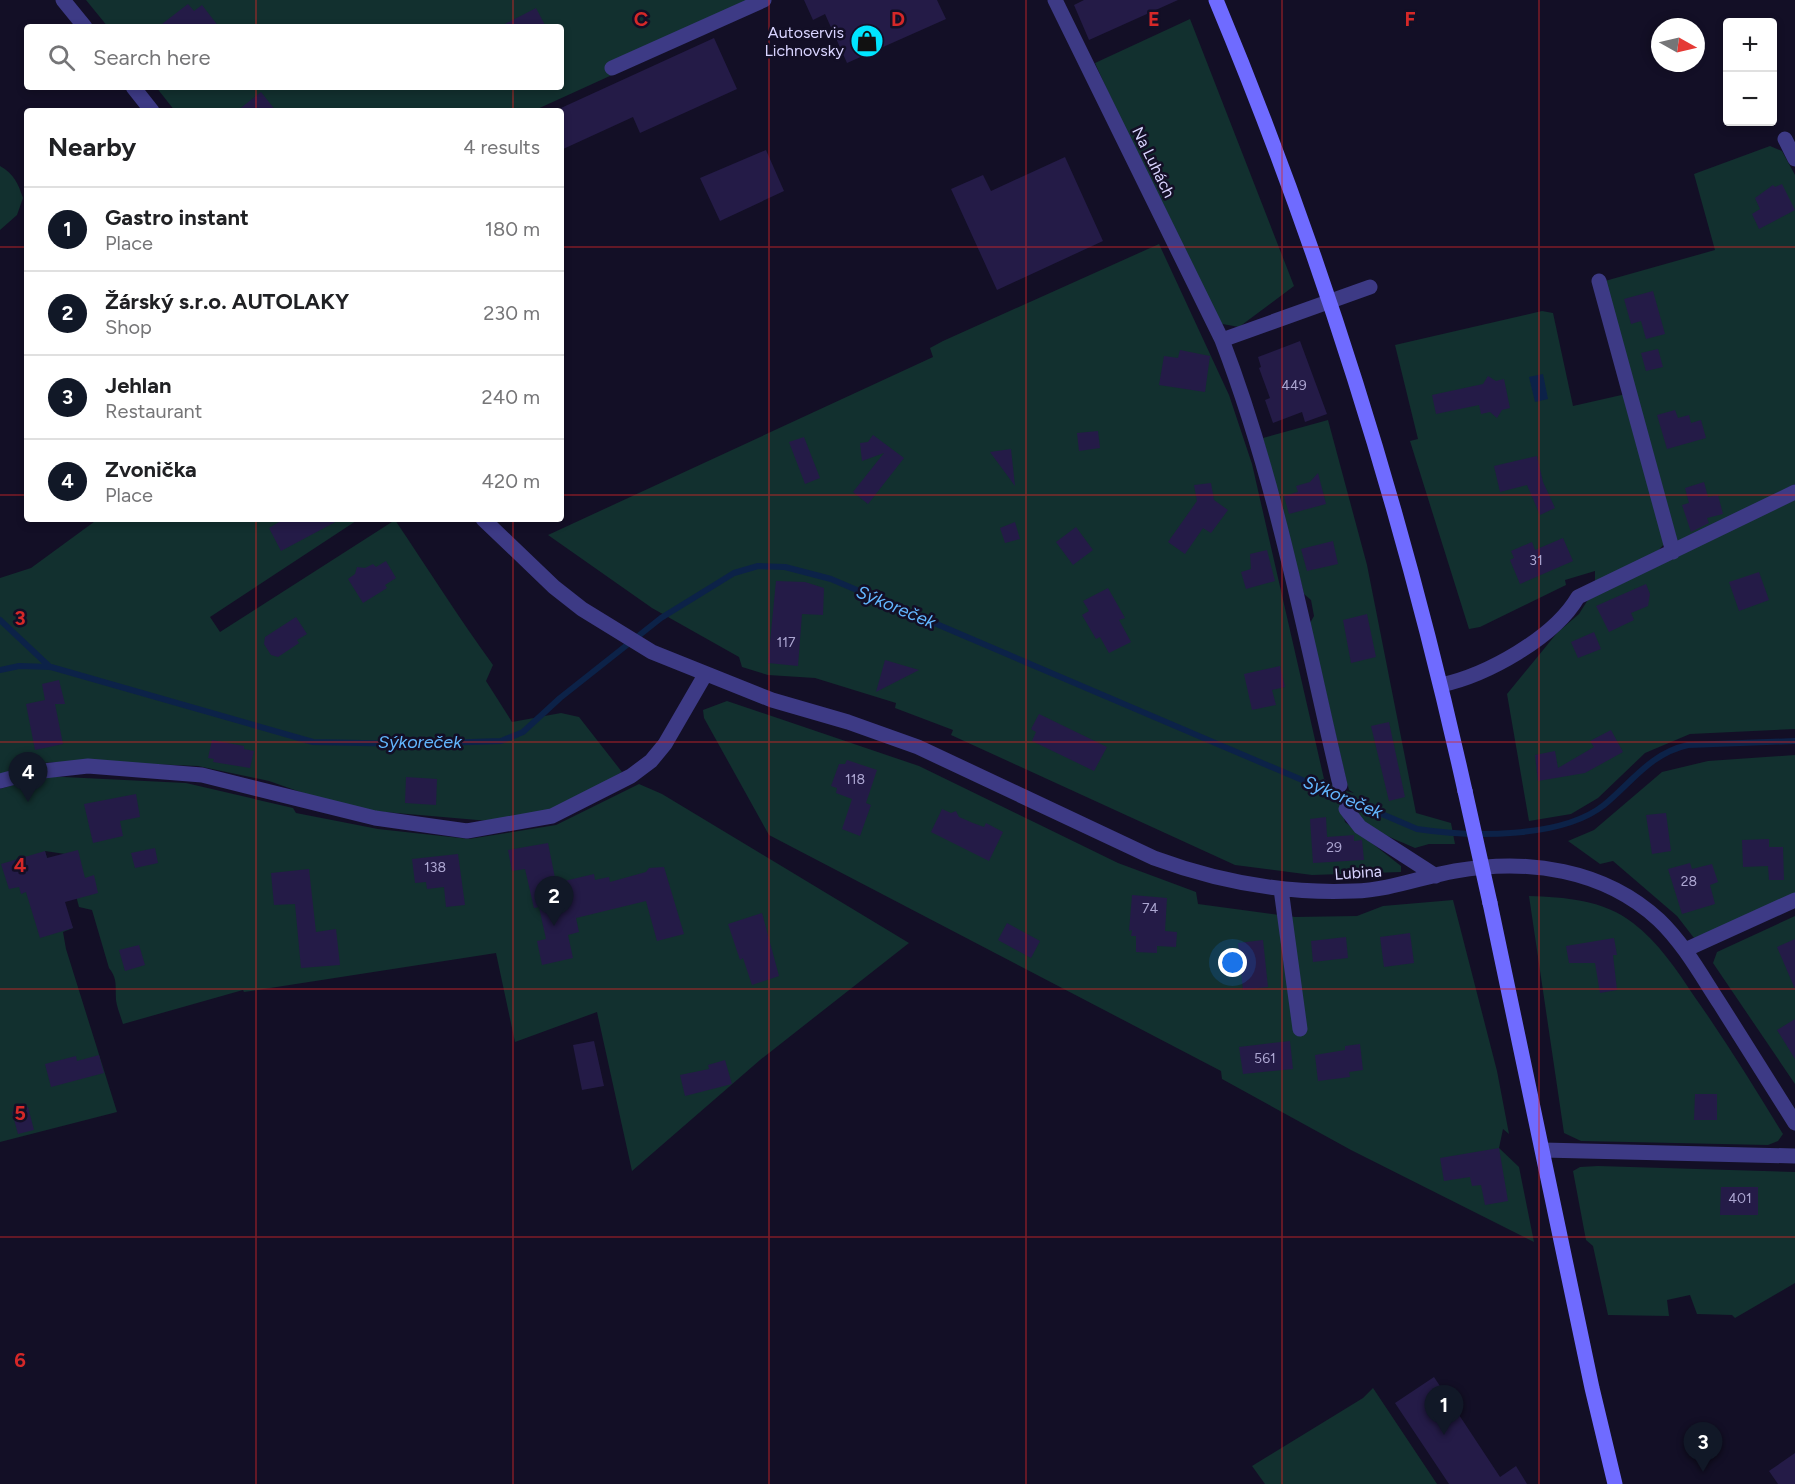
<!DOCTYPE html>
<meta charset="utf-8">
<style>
body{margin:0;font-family:Figtree,sans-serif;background:#f2f2f2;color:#202124}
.controls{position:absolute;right:18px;top:18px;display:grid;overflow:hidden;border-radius:6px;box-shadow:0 3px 9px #0003}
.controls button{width:54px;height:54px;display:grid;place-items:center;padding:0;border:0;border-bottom:2px solid #e0e0e0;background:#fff;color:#202124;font:30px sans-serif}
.compass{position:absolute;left:1651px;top:18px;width:54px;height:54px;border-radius:50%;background:#fff;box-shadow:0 3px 9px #0003;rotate:98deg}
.you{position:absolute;left:1233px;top:963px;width:21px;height:21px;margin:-15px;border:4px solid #fff;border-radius:50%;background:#1a73e8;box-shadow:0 0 0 9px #1a73e833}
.badge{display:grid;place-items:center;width:39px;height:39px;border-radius:50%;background:#111827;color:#fff;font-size:20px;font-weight:700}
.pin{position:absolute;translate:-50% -50px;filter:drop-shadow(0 2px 3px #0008)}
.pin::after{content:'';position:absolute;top:32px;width:21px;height:18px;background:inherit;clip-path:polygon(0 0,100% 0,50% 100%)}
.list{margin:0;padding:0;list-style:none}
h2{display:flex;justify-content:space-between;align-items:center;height:78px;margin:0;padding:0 24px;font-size:26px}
h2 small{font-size:20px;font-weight:400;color:#757577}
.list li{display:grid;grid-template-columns:39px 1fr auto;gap:18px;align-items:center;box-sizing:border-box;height:84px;padding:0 24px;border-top:2px solid #e0e0e0}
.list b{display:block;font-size:22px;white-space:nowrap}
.list p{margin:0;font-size:20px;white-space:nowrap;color:#757577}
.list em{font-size:20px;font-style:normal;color:#757577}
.icon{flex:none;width:33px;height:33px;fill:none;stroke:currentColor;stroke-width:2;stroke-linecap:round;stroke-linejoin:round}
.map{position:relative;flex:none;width:1795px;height:1484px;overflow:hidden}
.search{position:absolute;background:#fff;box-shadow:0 3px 9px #0003;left:24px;top:24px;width:540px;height:66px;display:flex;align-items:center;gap:15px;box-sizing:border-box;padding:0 21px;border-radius:6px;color:#757577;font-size:22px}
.panel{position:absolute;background:#fff;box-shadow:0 3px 9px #0003;left:24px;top:108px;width:540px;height:414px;border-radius:6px}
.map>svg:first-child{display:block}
.green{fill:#12302f}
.water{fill:#0c2248}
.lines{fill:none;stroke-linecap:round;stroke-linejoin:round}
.stream{stroke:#0c2248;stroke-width:6}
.building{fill:#241b47}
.minor{stroke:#3d3a85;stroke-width:15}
.secondary{stroke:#6f6bff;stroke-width:15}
.secondary-bridge{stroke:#6f6bff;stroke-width:15}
.grid{fill:none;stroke:#d62828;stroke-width:1.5;stroke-opacity:0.55}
.labels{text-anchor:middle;stroke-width:5;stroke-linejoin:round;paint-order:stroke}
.number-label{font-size:14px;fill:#aca6d1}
.poi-label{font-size:16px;fill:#d9d4ff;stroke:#130f26;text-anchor:end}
.street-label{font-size:16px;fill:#d9d4ff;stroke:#130f26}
.water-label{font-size:18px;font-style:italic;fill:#62b6ff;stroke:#130f26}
.grid-label{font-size:20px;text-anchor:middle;font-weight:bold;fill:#d62828;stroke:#130f26;stroke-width:5;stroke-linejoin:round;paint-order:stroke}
</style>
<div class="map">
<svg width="1795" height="1484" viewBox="0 0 1795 1484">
<rect width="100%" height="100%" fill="#130f26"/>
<path class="green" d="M86,0H748L612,75L533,111H175L156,87H561V27H108Z
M1190,19L1294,286L1239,327L1217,323L1173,238L1095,63Z
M1770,146L1782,151L1795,175V484L1678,544L1605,281L1715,250L1694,174Z
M0,166C14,174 18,183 23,198L17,215L0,230Z
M1159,244L1229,395L1252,464L1324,779L1335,784L1345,822L1401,866V872L1312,875L1235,865L951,735L953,730L895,708L896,703L815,678L768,675L742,667L739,657L652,608L548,535L933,357L930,348L943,341Z
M1542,311L1553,313L1573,406L1626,394L1665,543L1657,552L1595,583V571L1565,580L1566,585L1480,627L1469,629L1410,441L1418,439L1395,345Z
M1328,420L1367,565L1416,813L1451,823L1455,844H1429L1415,848C1385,834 1353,827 1346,791L1354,793L1349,790L1345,775L1310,623L1314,616L1311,600L1304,594L1263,438Z
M1795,496V729L1690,734L1645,753L1598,798L1571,814L1529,821L1507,694L1557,633L1579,614L1589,598Z
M98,519H359L210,617L220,632L395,520C428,569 459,618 493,665L486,681L512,722L561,713L579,717L622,772L554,812L489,821L373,811L309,795L269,781L198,766L79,761L40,763L0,774V578L31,568Z
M727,701L919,766L1118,863L1196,892L1198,904L1295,917L1357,916L1383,906L1453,900L1497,1071L1509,1134L1503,1129L1499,1148L1519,1167L1534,1242L1351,1150L1222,1079L1221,1071L769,835L704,718L703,710Z
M1795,755V896L1694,938L1677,916L1613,861L1600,864L1568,841L1594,830L1662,772L1708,761Z
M43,776L186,783L293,808L296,813L378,829L469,839L556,825L639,784L662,794L909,943L760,1060L632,1171L597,1012L515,1042L496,953L244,992L243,990L123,1024C121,1017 117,1008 116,1000C115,987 118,979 109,968L92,910L79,907L65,854L45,851L52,876L73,928L63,932L66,949L117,1112L0,1142V789Z
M1529,896C1564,897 1604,900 1633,923C1658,942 1677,970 1694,996C1726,1041 1754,1087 1783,1134L1778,1141L1768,1145L1581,1141L1564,1133Z
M1795,916V1084L1713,963L1717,952Z
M1598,1166L1795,1172V1283L1735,1318L1732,1315L1697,1314L1690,1295L1667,1300L1669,1316L1608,1315L1593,1246L1586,1240L1573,1171L1580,1167Z
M1373,1388L1437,1484H1265L1252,1466L1363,1398Z"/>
<path class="water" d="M1543,374L1548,399L1535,402L1529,377Z"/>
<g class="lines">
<path class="stream" d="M0,620L50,667
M0,670L19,666L51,667L313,742L411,744L501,741L523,732L560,698L661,618L734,573L758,566L785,567L831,579L1417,829C1470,837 1561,839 1604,805C1632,782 1651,753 1688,745L1795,741"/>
</g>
<path class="building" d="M804,0H937L946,19L847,63L825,14L813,20Z
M1084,0H1178L1089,40L1074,5Z
M188,4L194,11L202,5L219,27H158Z
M536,8L546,27H499Z
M714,38L737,89L640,133L633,117L561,150V108Z
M261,92L276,111H237Z
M766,150L784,191L720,221L700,178Z
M1065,157L1103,241L997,290L951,189L983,175L991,191Z
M1782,184L1795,210L1759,229L1752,214L1760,209L1755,198L1773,185L1775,187Z
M1653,291L1665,334L1646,339L1641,321L1631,324L1624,299Z
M1300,341L1327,414L1305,422L1302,412L1273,423L1265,400L1270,398L1259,368L1261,367L1258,357Z
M1658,349L1663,367L1646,371L1641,353Z
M1180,350L1210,356L1205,392L1159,385L1164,356L1178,358Z
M1488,376L1496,381L1504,379L1510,408L1502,410L1497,418L1490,412L1481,414L1479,405L1436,414L1432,395L1483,384Z
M1675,410L1678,418L1689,415L1691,423L1701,420L1706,438L1667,449L1657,415Z
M1098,431L1100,448L1079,451L1077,433Z
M873,435L904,458L868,504L853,492L884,453L862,461L860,443L868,442Z
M804,437L820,478L805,484L789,442Z
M1011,449L1015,486L990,452Z
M1537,456L1543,482L1555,508L1540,515L1527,485L1500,492L1494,466Z
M1318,473L1326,504L1289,514L1284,496L1298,492L1296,486L1310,482Z
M1704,482L1708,497L1718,495L1723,514L1707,518L1709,523L1691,532L1682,505L1689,503L1685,488Z
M1211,483L1214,500L1228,510L1211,533L1203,528L1185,554L1168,542L1197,501L1194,485Z
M284,519H341L281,551L269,528Z
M1015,522L1020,539L1005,543L1000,528Z
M1076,527L1093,550L1073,565L1056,542Z
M1563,538L1573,561L1520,584L1510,560L1514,558L1511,551L1532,542L1535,550Z
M1333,541L1338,564L1307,571L1301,549Z
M1267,550L1275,581L1246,589L1241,572L1251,569L1250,554Z
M386,561L396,578L385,585L387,588L363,603L348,579L355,574L357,567L365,568L373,564L376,567Z
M1759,572L1769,600L1739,611L1729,582Z
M776,581L805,582L824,588L823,615L802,614L798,666L768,663Z
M1646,584L1650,594L1648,606L1631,613L1634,620L1609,632L1596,606Z
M1108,588L1125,618L1119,620L1131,642L1109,653L1100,637L1096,639L1082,615L1089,611L1083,601Z
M1367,614L1376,657L1351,663L1343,620Z
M296,617L307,634L297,640L299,643L278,657L271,655L264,644L265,637Z
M1594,632L1601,649L1578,658L1571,642Z
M885,660L919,670L876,692Z
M1280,666L1285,687L1272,690L1276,705L1252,710L1244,674Z
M59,680L65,704H55L63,744L35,750L26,704L45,700L42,684Z
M1039,714L1107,747L1094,771L1032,741L1036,732L1031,729Z
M1389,722L1405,797L1389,801L1371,726Z
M1611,730L1623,752L1585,773L1538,781L1535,755L1555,751L1558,768L1594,747L1590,741Z
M212,740L244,746V749L254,751L250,768L213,762L214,759L208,758Z
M847,760L877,770L866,803L871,805L860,836L842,829L852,799L836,793L837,788L831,786L839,764H845Z
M406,777L437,779L436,805L405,803Z
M136,794L140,817L120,821L123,836L93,843L84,804Z
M942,809L951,813L956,811L959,817L973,823L984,827L986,823L1003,832L989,861L931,832Z
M1666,813L1671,851L1652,854L1646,815Z
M1326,817L1327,837L1354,835V841L1362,840L1364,860L1313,863L1310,819Z
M1769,839V847H1783L1784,880H1769L1768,866L1743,867L1742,840Z
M548,843L556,883L594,874L595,880L609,877L610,882L646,872L649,868L664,867L684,934L657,941L646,901L576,918L579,932L568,935L573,958L542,965L537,941L546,939L539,907L534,908L525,869L512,871L508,850Z
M155,848L158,863L135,868L131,853Z
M78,850L85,878L94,875L98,893L65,902L73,928L40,938L26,892L21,894L19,887L9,889L1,864L45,851L47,858Z
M458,854L465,905L446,907L444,887L427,889L426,882L415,883L412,859Z
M1690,863L1692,869L1712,864L1718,882L1710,885L1715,904L1682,914L1668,869Z
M309,869L316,932L336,929L340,965L301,968L295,904L274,905L271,873Z
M1132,895L1167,898L1165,931L1177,932L1176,947L1157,946V953L1136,952V936H1131L1132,930L1129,931Z
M762,913L779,976L752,985L743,958L740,960L728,924Z
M1007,923L1040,941L1031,958L998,940Z
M1410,933L1414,963L1384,967L1380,937Z
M1346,937L1348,958L1313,962L1311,941Z
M1614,938L1617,955H1613L1617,990L1600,993L1595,963H1569L1566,946Z
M1795,939V989L1777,947Z
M1263,940L1268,987L1243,990L1238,943Z
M139,945L145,965L125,971L119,950Z
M1795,1019V1059L1777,1030Z
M594,1041L604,1086L582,1090L573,1045Z
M1290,1041L1293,1069L1243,1074L1239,1047Z
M1360,1044L1363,1070L1349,1072L1350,1077L1318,1081L1315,1055L1345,1050V1046Z
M99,1055L104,1073L51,1087L45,1064L76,1056L77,1061Z
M725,1060L732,1084L685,1096L680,1075L709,1069L708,1065Z
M1695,1094H1717V1120H1694Z
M28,1107L34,1130L18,1134L12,1112Z
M1499,1148L1508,1201L1485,1205L1481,1185L1472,1186L1470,1177L1444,1181L1440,1158Z
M1721,1187H1758V1215H1720Z
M1434,1377L1500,1477L1516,1466L1527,1484H1449L1395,1403Z
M1795,1453V1484H1778L1769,1471Z"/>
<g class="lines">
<path class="minor" d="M63,0L85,27
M1055,0L1222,340C1277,483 1305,637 1340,785
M612,68L764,0
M133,87L152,111
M1785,139L1795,159
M1599,281L1673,552
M1222,340L1370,287
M483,519L554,587L582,609L652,652L772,700L848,722L918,747L1154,858C1219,882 1284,894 1354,891C1390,890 1421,877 1455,871C1527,858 1604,869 1659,920C1684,944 1701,975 1720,1004C1745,1044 1770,1083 1795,1123
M1441,685C1487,675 1554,638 1578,597L1795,492
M0,781L34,772L88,766L202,775L375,818L467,831L552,816L631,776L651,761L665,744L705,675
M1346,809L1360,827L1436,876
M1281,889L1300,1029
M1685,950L1795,900
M1543,1150L1795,1156"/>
<path class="secondary" d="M1216,0C1323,256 1405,521 1465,791
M1490,903L1592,1388L1615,1484"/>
<path class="secondary-bridge" d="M1465,791L1490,903"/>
</g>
<path class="grid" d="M256,0V27M513,0V27M769,0V1484M1026,0V1484M1282,0V1484M1539,0V1484M256,87V111M513,87V111M0,247H27M561,247H1795M0,495H27M561,495H1795M256,519V1484M513,519V1484M0,742H1795M0,989H1795M0,1237H1795"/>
<defs>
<symbol id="shop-disc" viewBox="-11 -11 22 22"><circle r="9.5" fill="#00e5ff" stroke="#130f26"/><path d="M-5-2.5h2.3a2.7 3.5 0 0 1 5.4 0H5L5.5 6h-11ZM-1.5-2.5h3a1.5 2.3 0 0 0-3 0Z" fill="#111"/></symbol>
</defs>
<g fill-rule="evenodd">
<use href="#shop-disc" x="848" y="22" width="38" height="38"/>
</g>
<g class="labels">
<g class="number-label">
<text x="1294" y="390">449</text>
<text x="1536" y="565">31</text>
<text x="786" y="647">117</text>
<text x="855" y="784">118</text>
<text x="1334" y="852">29</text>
<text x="435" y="872">138</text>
<text x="1689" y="886">28</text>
<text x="1150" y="913">74</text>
<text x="1265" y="1063">561</text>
<text x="1740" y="1203">401</text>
</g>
<g class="poi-label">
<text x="844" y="38">Autoservis<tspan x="844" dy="18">Lichnovsky</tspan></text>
</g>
<g class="street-label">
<text transform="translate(1154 162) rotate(64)" y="6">Na Luhách</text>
<text transform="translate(1358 872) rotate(-4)" y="6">Lubina</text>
</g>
<g class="water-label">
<text transform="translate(896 607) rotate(23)" y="6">Sýkoreček</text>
<text x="420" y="748">Sýkoreček</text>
<text transform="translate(1343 797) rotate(23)" y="6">Sýkoreček</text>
</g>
</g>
<g class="grid-label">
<text x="641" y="26">C</text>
<text x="898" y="26">D</text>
<text x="1154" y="26">E</text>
<text x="1410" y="26">F</text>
<text x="20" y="625">3</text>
<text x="20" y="872">4</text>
<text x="20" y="1120">5</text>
<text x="20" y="1367">6</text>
</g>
</svg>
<div class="controls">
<button>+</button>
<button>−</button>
</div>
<svg class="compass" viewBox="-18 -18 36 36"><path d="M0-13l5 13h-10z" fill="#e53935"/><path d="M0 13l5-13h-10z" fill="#757577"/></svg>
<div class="you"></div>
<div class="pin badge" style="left:1444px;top:1435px">1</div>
<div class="pin badge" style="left:554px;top:926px">2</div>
<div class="pin badge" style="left:1703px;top:1472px">3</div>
<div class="pin badge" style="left:28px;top:802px">4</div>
<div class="search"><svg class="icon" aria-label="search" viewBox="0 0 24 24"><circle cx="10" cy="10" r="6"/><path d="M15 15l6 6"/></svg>Search here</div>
<section class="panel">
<h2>Nearby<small>4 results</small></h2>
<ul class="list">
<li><span class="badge">1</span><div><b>Gastro instant</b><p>Place</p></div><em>180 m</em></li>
<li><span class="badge">2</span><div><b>Žárský s.r.o. AUTOLAKY</b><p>Shop</p></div><em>230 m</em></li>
<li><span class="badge">3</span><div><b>Jehlan</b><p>Restaurant</p></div><em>240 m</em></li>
<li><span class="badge">4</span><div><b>Zvonička</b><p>Place</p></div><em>420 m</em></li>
</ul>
</section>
</div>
